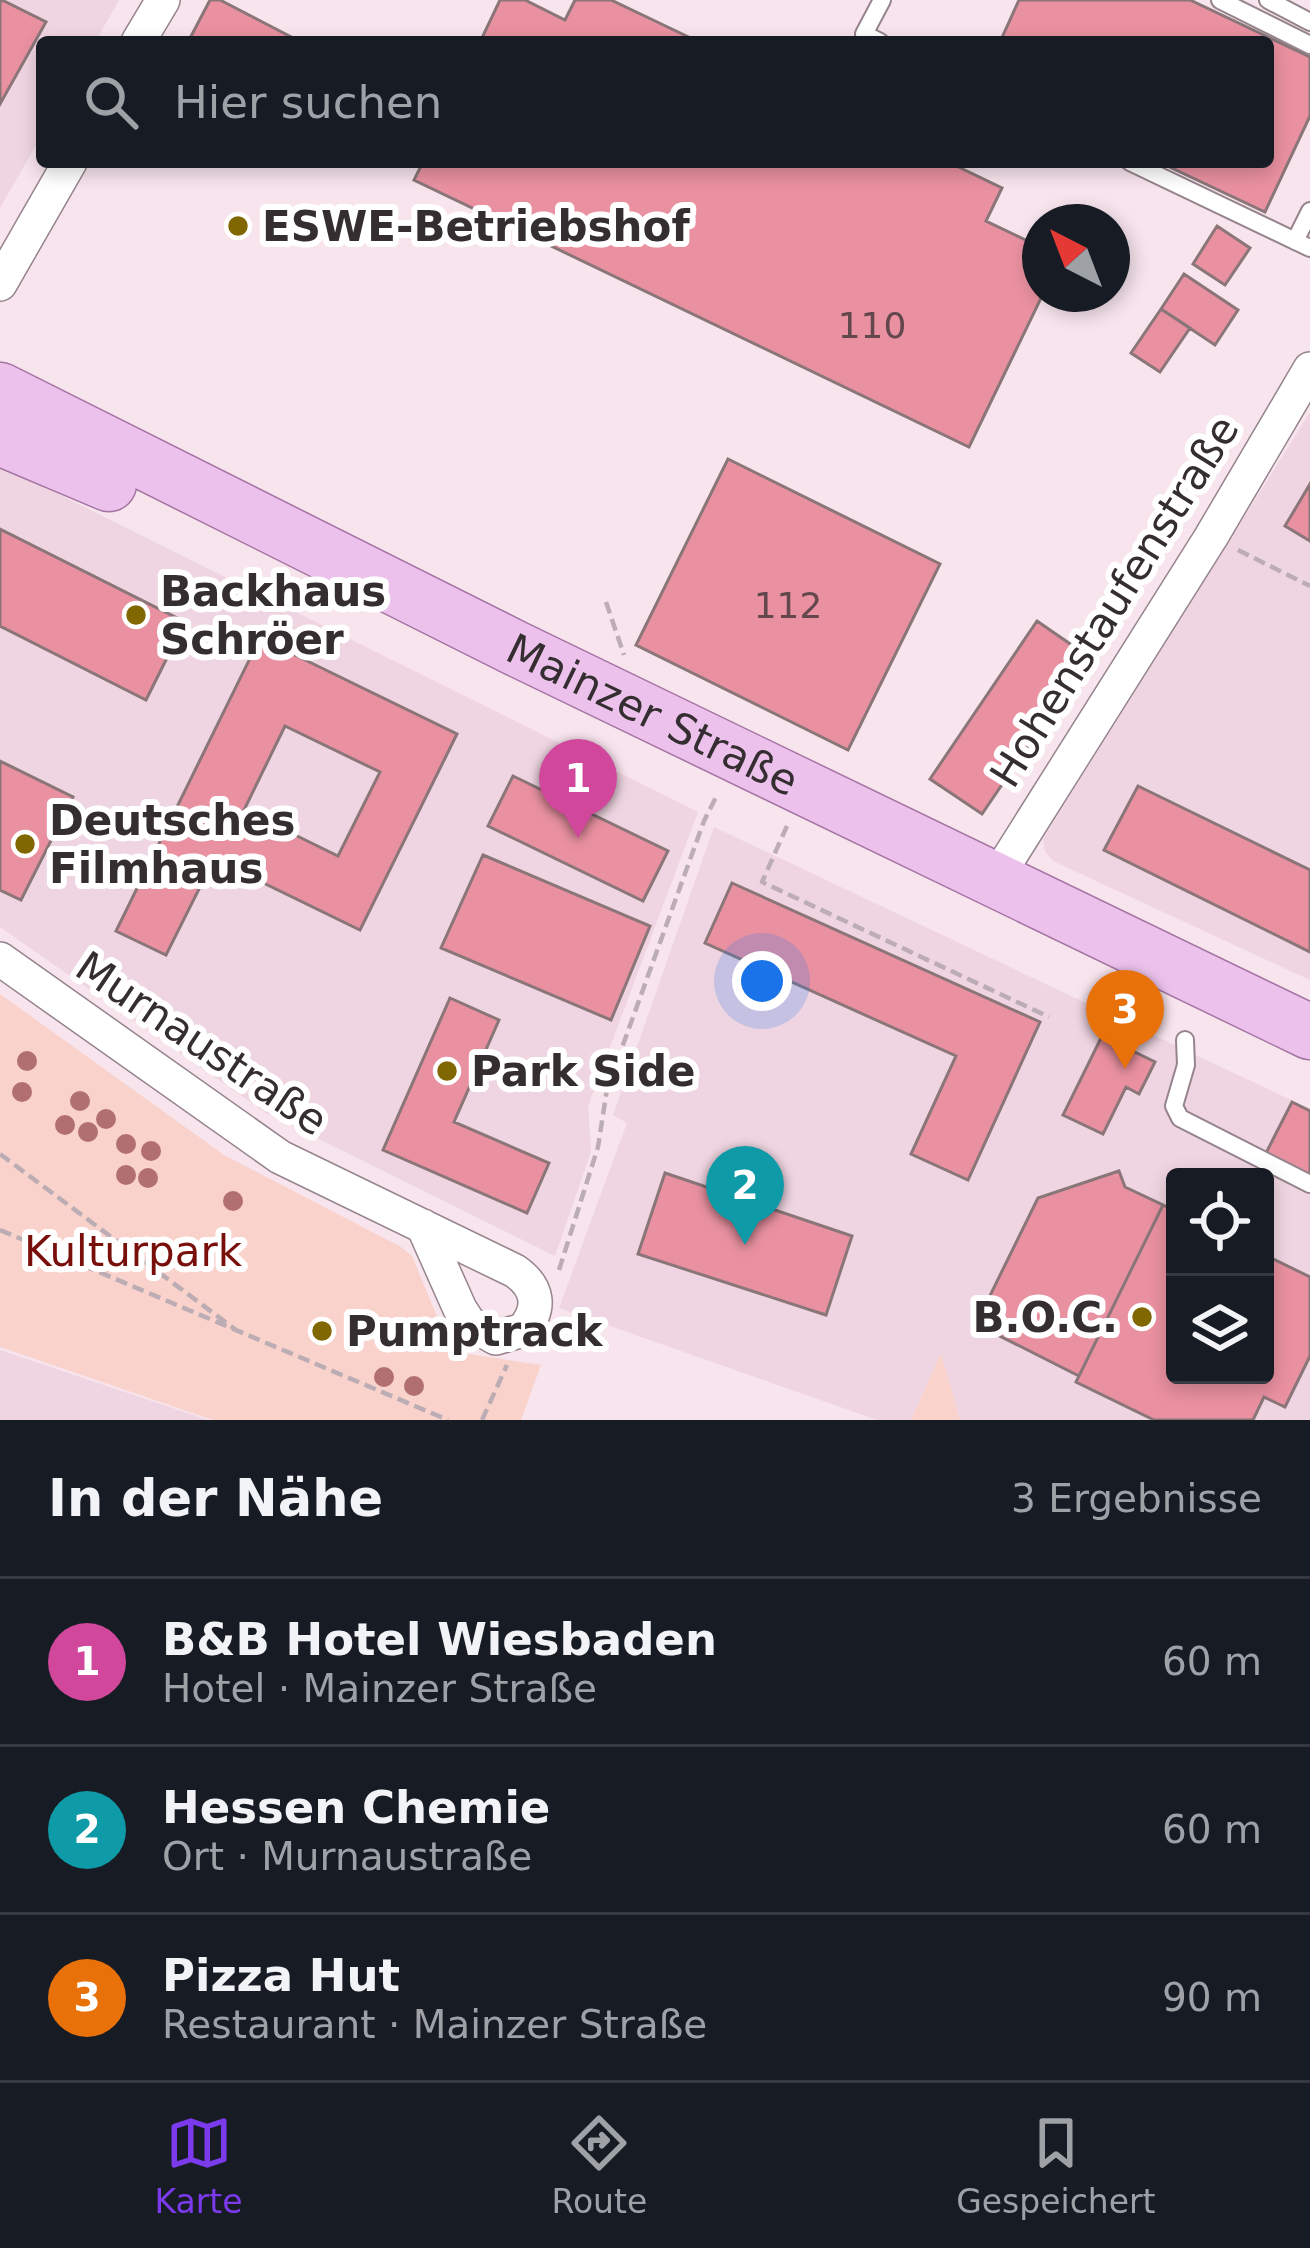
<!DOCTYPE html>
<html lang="de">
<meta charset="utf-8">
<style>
body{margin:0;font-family:"DejaVu Sans",sans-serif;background:#242831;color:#f1f3f6}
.controls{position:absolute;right:36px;bottom:36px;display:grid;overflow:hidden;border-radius:12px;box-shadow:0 6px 18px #0003}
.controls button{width:108px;height:108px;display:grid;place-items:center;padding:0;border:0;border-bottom:3px solid #363941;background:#171b24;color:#f1f3f6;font:60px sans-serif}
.compass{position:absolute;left:1022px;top:204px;width:108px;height:108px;border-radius:50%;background:#171b24;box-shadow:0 6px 18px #0003;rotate:318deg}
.you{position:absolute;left:762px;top:981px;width:42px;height:42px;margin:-30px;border:9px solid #fff;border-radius:50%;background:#1a73e8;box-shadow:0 0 0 18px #1a73e833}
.badge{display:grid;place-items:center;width:78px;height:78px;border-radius:50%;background:#7c3aed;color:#fff;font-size:39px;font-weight:700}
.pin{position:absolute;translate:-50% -99px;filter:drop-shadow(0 3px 6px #0008)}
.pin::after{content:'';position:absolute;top:63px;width:42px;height:36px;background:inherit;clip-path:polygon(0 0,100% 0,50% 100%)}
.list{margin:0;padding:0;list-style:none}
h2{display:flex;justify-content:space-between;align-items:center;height:156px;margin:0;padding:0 48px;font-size:51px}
h2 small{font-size:39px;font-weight:400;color:#9ea1a6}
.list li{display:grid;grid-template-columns:78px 1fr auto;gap:36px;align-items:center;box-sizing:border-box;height:168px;padding:0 48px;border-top:3px solid #363941}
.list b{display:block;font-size:45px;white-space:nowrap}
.list p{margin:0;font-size:39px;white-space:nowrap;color:#9ea1a6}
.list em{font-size:39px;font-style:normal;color:#9ea1a6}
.icon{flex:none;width:66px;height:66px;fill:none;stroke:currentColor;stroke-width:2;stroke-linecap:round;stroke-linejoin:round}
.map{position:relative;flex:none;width:1310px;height:1420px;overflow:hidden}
.search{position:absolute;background:#171b24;box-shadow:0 6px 18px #0003;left:36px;right:36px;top:36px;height:132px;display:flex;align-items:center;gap:30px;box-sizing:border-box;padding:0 42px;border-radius:12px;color:#9ea1a6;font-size:45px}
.sheet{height:660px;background:#171b24}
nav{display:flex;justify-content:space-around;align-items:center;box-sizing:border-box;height:168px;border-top:3px solid #363941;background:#171b24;font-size:33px;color:#9ea1a6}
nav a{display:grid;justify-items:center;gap:6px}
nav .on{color:#7c3aed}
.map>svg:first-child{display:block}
.built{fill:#efd5e1;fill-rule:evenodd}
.green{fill:#f9d2cc}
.building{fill:#ea91a1;stroke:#8a7679;stroke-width:3;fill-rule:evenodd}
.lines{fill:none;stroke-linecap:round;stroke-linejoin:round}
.service-casing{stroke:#95848c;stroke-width:20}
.minor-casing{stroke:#95848c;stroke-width:36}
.primary-casing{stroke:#a474a3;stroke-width:57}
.path{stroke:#bcacb3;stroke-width:4.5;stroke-dasharray:12 6;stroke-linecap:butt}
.service{stroke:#fff;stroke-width:16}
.minor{stroke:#fff;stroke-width:33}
.primary{stroke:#ecc2ec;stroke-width:54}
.tree{fill:#b26f71}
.poi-dot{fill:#816700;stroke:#fff;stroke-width:4.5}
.labels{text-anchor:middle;stroke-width:12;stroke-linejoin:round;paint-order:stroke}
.number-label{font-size:36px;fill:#62474d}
.poi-label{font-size:42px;font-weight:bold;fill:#352e31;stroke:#fff;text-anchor:start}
.street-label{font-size:42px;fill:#352e31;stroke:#fff}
.park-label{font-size:42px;fill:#790f0b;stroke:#fff}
</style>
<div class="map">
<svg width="1310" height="1420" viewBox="0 0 1310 1420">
<rect width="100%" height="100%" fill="#f8e4ed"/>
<path class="built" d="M0,0H119L95,42H42V135L0,208Z
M1310,412V980L1053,861L1045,851L1043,839Z
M0,465L698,812L588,1106L591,1152L555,1256L266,1113L0,927Z
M714,827L1310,1109V1420H960L940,1355L911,1420H877L559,1308L627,1123L613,1115ZM1175,1177H1265V1375H1175Z
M0,1350L208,1420H0Z"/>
<path class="green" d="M0,994L224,1155L401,1247L412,1256L443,1331L462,1353L541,1365L521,1420H213L0,1347Z
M941,1353L960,1420H911Z"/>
<path class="building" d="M2,0L46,22L0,104V3Z
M210,0H220L301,42H188Z
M500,0H525L565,20L575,0H611L699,42H480Z
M1019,0H1190L1310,57V116L1265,212L1159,162H1268V42H1000Z
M423,162H948L1002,188L986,221L1040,247L1043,294L969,447L414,180Z
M1217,226L1250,248L1225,285L1193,264Z
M1184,274L1238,310L1215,345L1161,309Z
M1161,309L1190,328L1160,372L1131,353Z
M728,459L940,564L848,750L636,645Z
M1310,484V541L1285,526Z
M0,529L185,622L146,700L0,626Z
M1037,621L1089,657L982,814L930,779Z
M260,638L457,734L360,930L214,859L166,955L116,931ZM285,726L380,772L338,856L244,810Z
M0,761L73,797L21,900L0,890Z
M513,776L668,851L643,901L488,826Z
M1138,786L1310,870V952L1104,850Z
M483,855L650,926L611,1020L441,948Z
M732,883L1040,1022L968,1180L911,1154L956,1056L705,943Z
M450,998L499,1020L454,1122L549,1163L527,1213L383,1150Z
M1102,1036L1155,1062L1139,1094L1126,1087L1103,1134L1063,1115Z
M1292,1102L1310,1111V1175L1266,1153Z
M1119,1171L1125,1187L1163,1205L1079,1376L976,1324L1038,1198Z
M665,1173L852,1236L826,1315L638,1254Z
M1163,1205L1175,1211V1375H1265V1255L1310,1277V1356L1285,1407L1264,1397L1253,1420H1154L1076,1382Z"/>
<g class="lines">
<defs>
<path id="service" d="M1220,0L1310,45
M1268,0L1310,22
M880,42L864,34L882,0
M1130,162L1310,248
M1295,241L1310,211
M1185,1040L1186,1065L1174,1106L1180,1118L1310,1184"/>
<path id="minor" d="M138,42L163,0
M0,284L70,162
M995,880L1211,537L1310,369
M0,959L280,1157L515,1271C538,1287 542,1308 523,1330L496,1338L469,1323L460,1309L423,1226"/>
<g id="primary">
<path id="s1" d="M0,390L517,649L1310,1032"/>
<path d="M0,438L109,484"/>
</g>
</defs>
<use href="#service" class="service-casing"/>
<use href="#minor" class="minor-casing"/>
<use href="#primary" class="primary-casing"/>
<path class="path" d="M1238,550L1310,586
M606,602L624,655
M787,826L762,882L1049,1017
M0,1154L236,1330
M0,1230L448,1420
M559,1270L598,1147L607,1089L704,821L718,793
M482,1420L507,1365"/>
<use href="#service" class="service"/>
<use href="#minor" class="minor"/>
<use href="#primary" class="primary"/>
</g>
<g class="tree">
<circle cx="27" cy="1061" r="10"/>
<circle cx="22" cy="1092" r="10"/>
<circle cx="80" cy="1101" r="10"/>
<circle cx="106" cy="1119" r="10"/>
<circle cx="65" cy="1125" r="10"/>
<circle cx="88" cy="1132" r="10"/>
<circle cx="126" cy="1144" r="10"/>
<circle cx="151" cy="1151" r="10"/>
<circle cx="126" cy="1175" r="10"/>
<circle cx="148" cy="1178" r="10"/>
<circle cx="233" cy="1201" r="10"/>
<circle cx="384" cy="1377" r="10"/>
<circle cx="414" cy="1386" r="10"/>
</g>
<g class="poi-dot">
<circle cx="238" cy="226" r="12"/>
<circle cx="136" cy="615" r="12"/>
<circle cx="25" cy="844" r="12"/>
<circle cx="447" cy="1071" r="12"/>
<circle cx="1142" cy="1317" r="12"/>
<circle cx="322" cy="1331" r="12"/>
</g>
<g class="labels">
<g class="number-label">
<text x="872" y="338">110</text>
<text x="788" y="618">112</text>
</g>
<g class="poi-label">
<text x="262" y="241">ESWE-Betriebshof</text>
<text x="160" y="606">Backhaus<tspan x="160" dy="48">Schröer</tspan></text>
<text x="49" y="835">Deutsches<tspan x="49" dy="48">Filmhaus</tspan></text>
<text x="471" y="1086">Park Side</text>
<text x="1118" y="1332" text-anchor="end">B.O.C.</text>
<text x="346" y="1346">Pumptrack</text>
</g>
<g class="street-label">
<text transform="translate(1114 601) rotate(-58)" y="15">Hohenstaufenstraße</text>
<text dy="15" stroke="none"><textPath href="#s1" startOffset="729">Mainzer Straße</textPath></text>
<text transform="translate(202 1043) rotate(34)" y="15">Murnaustraße</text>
</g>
<g class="park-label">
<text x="133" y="1266">Kulturpark</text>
</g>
</g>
</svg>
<div class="controls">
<button><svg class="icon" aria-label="locate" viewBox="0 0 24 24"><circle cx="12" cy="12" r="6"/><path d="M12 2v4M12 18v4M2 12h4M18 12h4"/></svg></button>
<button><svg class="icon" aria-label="layers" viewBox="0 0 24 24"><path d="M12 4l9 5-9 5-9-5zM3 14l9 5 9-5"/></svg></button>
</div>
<svg class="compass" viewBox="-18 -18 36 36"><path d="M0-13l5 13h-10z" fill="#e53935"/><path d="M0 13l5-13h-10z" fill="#9ea1a6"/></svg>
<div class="you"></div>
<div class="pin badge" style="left:578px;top:838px;background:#d1479c">1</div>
<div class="pin badge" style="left:745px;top:1245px;background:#0f9aa8">2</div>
<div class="pin badge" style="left:1125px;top:1069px;background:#e8710a">3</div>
<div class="search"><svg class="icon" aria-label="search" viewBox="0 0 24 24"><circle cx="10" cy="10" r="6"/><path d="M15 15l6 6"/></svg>Hier suchen</div>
</div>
<section class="sheet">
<h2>In der Nähe<small>3 Ergebnisse</small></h2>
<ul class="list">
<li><span class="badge" style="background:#d1479c">1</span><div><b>B&amp;B Hotel Wiesbaden</b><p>Hotel · Mainzer Straße</p></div><em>60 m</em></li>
<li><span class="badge" style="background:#0f9aa8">2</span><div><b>Hessen Chemie</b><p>Ort · Murnaustraße</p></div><em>60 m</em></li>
<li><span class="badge" style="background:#e8710a">3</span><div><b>Pizza Hut</b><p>Restaurant · Mainzer Straße</p></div><em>90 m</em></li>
</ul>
</section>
<nav>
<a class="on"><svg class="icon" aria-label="map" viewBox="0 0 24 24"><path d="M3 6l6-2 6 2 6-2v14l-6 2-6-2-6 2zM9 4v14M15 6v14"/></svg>Karte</a>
<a><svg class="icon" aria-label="directions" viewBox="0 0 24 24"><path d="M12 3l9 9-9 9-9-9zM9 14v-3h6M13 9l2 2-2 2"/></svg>Route</a>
<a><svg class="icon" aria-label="saved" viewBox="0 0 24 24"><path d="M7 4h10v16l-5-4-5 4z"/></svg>Gespeichert</a>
</nav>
